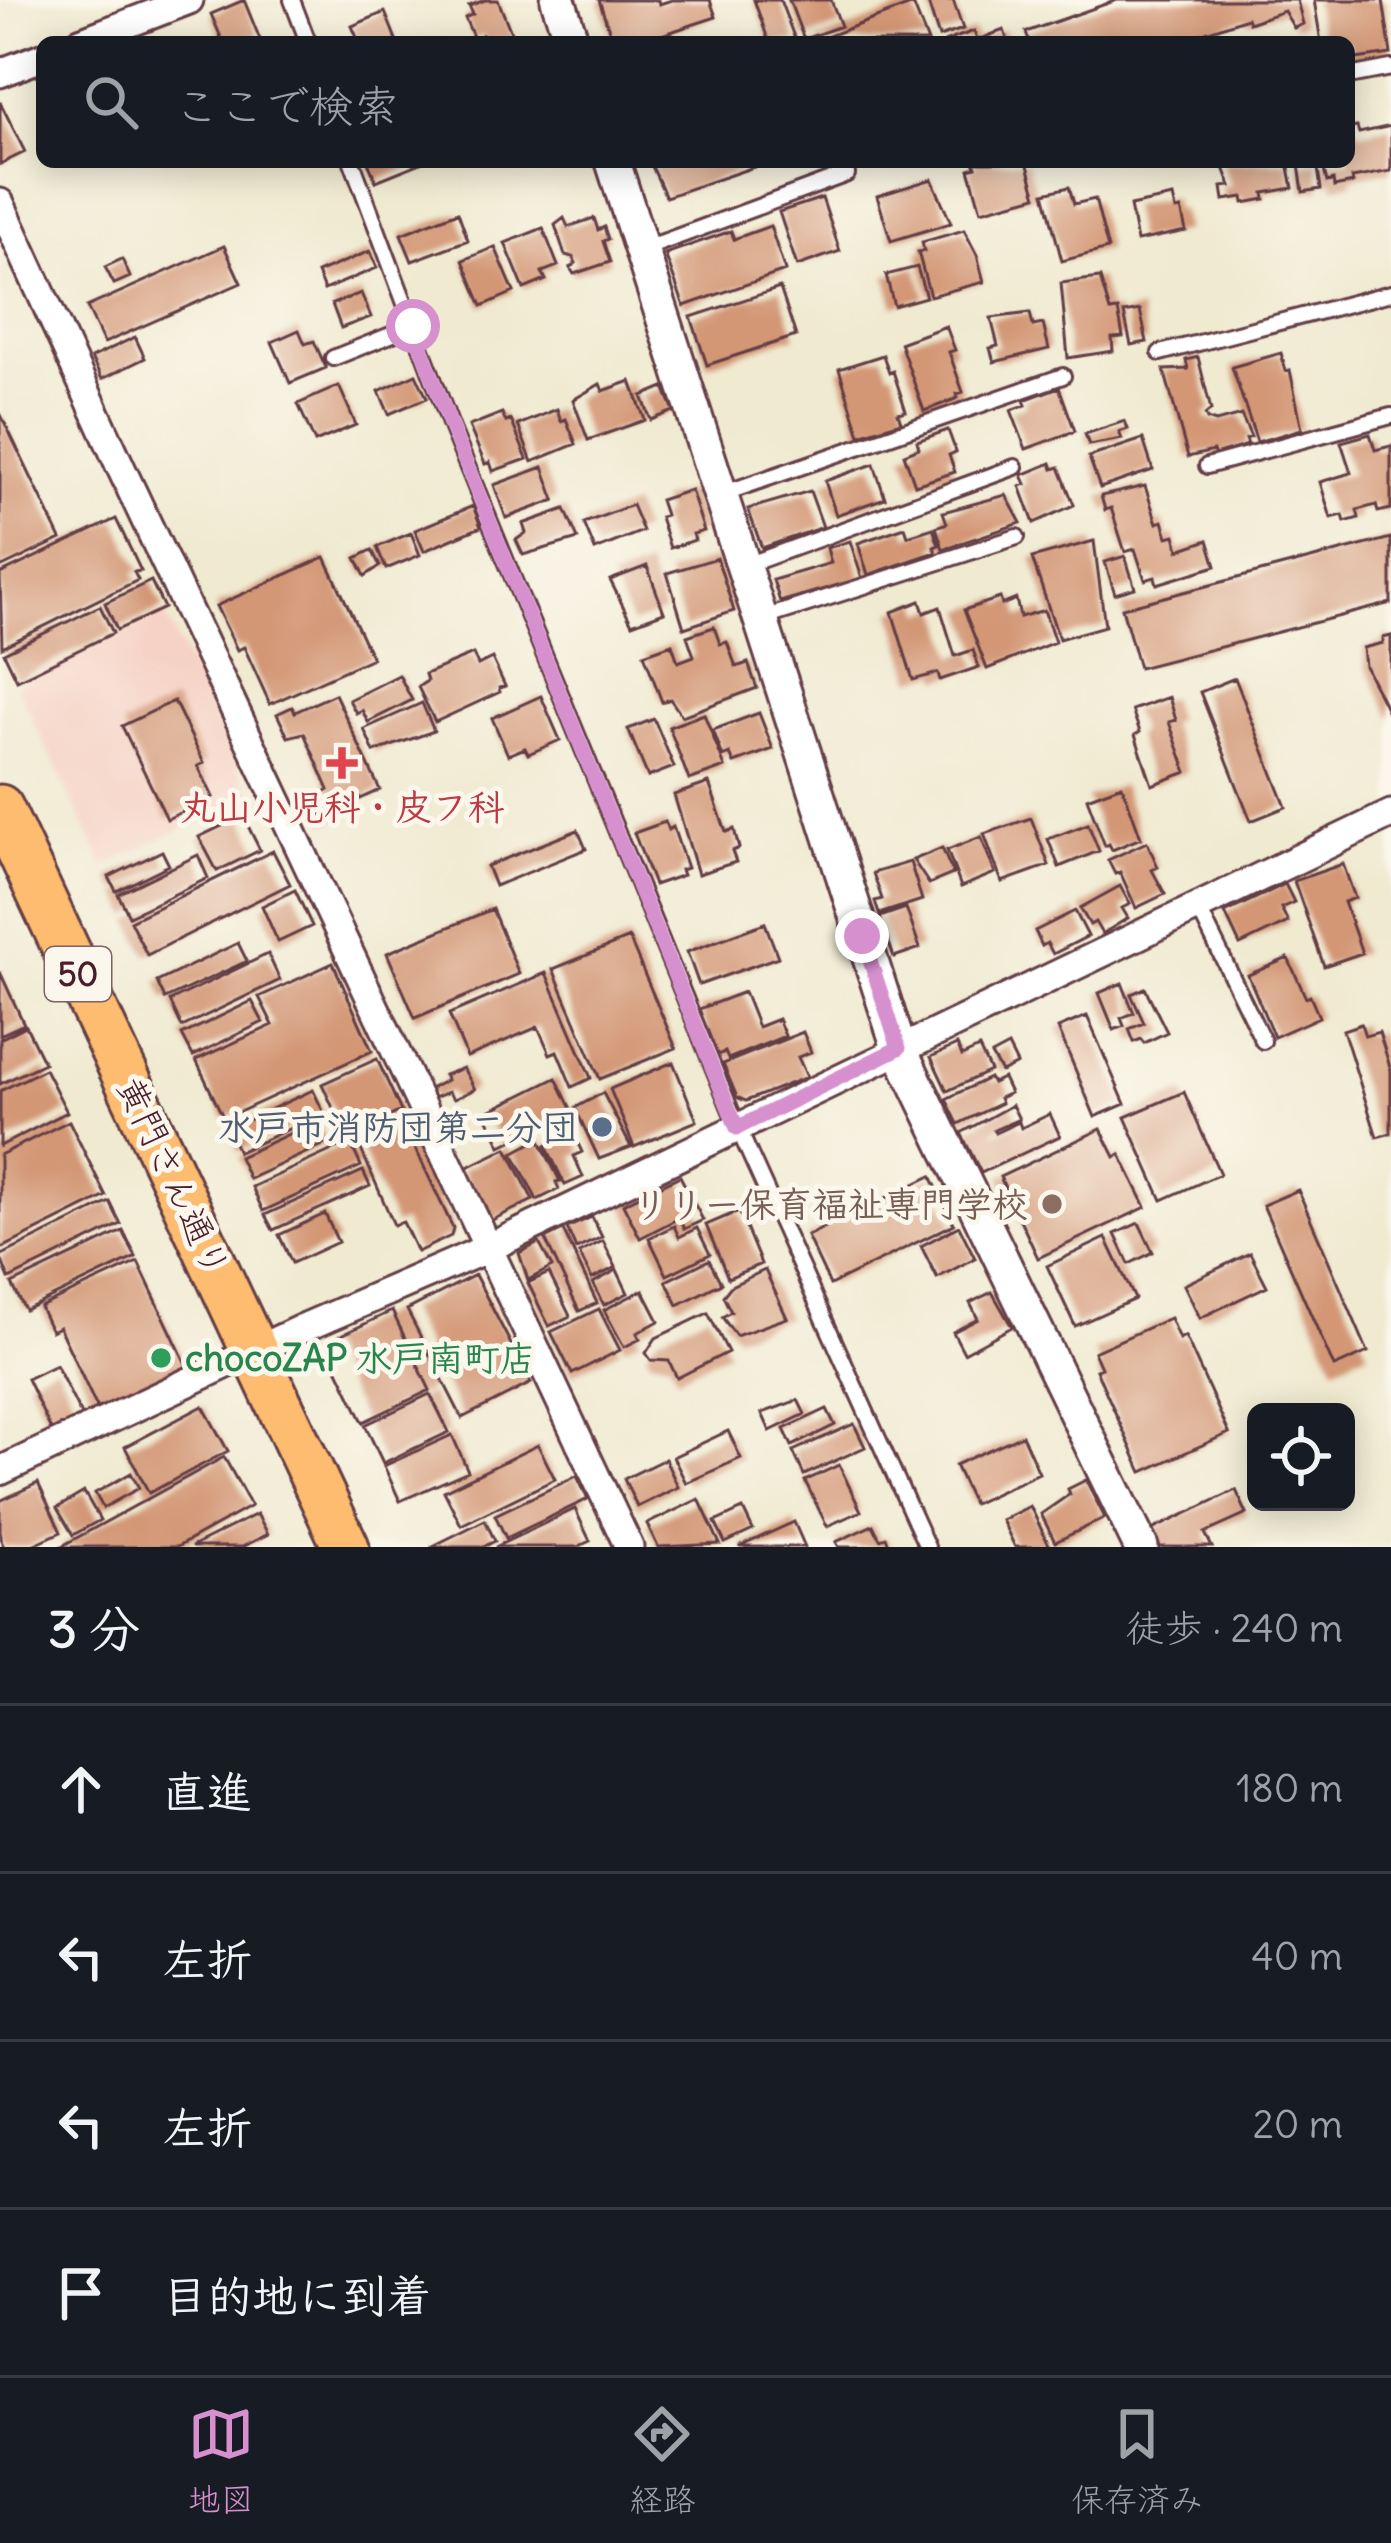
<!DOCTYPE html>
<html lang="ja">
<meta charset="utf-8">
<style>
body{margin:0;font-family:Delius,"Klee One",sans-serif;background:#20242c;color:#f1f3f6}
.controls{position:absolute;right:36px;bottom:36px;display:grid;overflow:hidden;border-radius:18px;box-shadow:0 6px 30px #0003}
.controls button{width:108px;height:108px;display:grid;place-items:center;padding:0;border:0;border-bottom:3px solid #363941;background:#171b24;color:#f1f3f6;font:60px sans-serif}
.stop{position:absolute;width:36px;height:36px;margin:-27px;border:9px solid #d690ce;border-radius:50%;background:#fff}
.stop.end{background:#d690ce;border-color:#fff;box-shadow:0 3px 12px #0008}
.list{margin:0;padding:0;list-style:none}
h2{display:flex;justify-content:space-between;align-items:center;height:156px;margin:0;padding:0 48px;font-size:51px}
h2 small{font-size:39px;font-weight:400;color:#9ea1a6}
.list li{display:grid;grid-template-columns:78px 1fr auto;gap:36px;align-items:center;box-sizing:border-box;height:168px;padding:0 48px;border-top:3px solid #363941}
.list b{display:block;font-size:45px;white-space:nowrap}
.list em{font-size:39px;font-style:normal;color:#9ea1a6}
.icon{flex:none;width:66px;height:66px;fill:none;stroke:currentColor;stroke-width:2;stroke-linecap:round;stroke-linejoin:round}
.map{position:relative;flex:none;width:1391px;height:1547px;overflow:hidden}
.search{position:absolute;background:#171b24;box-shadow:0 6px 30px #0003;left:36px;right:36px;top:36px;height:132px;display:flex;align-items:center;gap:30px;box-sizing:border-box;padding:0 42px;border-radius:18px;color:#9ea1a6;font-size:45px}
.sheet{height:828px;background:#171b24}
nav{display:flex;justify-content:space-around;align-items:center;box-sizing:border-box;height:168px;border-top:3px solid #363941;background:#171b24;font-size:33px;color:#9ea1a6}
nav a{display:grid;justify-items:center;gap:6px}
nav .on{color:#d690ce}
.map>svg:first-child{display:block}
.built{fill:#f6d1c5}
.building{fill:#d39776}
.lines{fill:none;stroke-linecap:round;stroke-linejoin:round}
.service-casing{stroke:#633d44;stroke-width:20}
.minor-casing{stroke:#633d44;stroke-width:33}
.tertiary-casing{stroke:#633d44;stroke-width:39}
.trunk-casing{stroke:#633d44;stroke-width:51}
.service{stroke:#fff;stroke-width:14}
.minor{stroke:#fff;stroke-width:27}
.tertiary{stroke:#fff;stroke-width:33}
.trunk{stroke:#fdbc6f;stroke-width:45}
.route{stroke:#d690ce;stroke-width:15}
.health-dot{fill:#e0444e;stroke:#fbf7ec;stroke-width:4.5}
.service-dot{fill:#5c6f8a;stroke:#fbf7ec;stroke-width:4.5}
.education-dot{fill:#8d6e63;stroke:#fbf7ec;stroke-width:4.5}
.leisure-dot{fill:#2e9e5b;stroke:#fbf7ec;stroke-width:4.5}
.labels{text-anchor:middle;stroke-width:10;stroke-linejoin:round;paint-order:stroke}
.shield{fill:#fbf7ec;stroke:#7f6065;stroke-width:3}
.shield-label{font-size:33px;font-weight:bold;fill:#4a1f2b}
.health-label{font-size:36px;font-weight:bold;fill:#be3a42;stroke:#fbf7ec}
.service-label{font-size:36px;font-weight:bold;fill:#4e5e75;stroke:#fbf7ec;text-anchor:end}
.street-label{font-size:36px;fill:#4a1f2b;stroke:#fbf7ec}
.education-label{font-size:36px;font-weight:bold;fill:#785e54;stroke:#fbf7ec;text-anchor:end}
.leisure-label{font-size:36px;font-weight:bold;fill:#27864d;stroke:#fbf7ec;text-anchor:start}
</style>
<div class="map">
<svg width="1391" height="1547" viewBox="0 0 1391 1547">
<rect width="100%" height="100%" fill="#fbf7ec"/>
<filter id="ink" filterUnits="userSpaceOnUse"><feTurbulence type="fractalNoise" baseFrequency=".00833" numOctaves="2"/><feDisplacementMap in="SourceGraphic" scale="24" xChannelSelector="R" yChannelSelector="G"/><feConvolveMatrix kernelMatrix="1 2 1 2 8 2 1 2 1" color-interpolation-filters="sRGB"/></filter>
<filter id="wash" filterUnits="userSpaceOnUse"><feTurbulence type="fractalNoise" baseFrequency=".004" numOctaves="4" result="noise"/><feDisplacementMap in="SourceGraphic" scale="48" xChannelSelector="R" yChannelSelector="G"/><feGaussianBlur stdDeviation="2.7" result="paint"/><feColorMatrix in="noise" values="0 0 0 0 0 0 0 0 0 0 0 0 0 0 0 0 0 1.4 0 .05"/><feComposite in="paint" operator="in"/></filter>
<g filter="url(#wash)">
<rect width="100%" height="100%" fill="#f0ead1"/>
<path class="built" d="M164,613L251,795L104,866L16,685Z"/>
<g id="blocks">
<path class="building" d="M244,0L261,42H223L211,14Z
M485,0H498L514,40L485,42L482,35L474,39L465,18L473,14L469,6Z
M599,0H658L659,4L672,0H710L716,17L640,42H613Z
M754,0H780L796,42H769Z
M789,0H831L841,26L804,39Z
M927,0H953L963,29L939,37Z
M1117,0H1297L1303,24L1294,28L1284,11L1249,23L1247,18L1177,42H1029L1026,32Z
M1314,0H1383L1391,54L1349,60V42H1321Z
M913,4L928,42H813Z
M385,12L397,42H359L352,26Z
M1004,30L1008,42H944L974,31L977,40Z
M0,102L25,152L0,164Z
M1391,126V171L1352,178L1353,183L1334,187L1333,180L1327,182L1322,162H1349V128L1357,127L1359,133Z
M368,162H423L376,181Z
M650,162H752L754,167L666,197Z
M974,162H1027L1037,196L981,211L969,169L976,167Z
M1222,162H1288L1293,188L1264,193L1265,199L1244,203L1243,197L1224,200L1222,187L1231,186Z
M1317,162L1321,189L1303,192L1299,165Z
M932,179L951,223L891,241L877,196Z
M1069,187L1074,204L1095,199L1108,249L1062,261L1044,193Z
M1173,197L1176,210L1181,209L1186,231L1137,241L1130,206Z
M822,198L840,251L797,266L779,212Z
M458,212L468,240L412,261L401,234Z
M564,218L568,227L594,218L598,230L604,227L608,239L603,241L610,262L574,274L570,268L576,263L573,257L565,255L555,225Z
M770,226L785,271L684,306L665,254L731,231L734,239Z
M543,228L558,266L542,272L546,280L524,289L505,243Z
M964,230L977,255L984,282L930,296L918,252L924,251L922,242Z
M224,246L241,283L104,343L87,307Z
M495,247L514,292L482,306L463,260Z
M370,251L377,268L324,290L317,273Z
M122,259L130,277L114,284L105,267Z
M917,267L926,297L894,306L886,275Z
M1100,278L1110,311L1118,310L1123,337L1112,338L1113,351L1068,358L1061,283Z
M780,288L796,336L707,365L691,317Z
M361,293L371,317L341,328L332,304Z
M1140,310L1147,342L1131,345L1124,313Z
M1030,313L1033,326L1043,324L1049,349L994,362L990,348L998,346L991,318Z
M946,326L955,350L949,352L963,392L957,394L958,398L924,411L900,343Z
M299,330L305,344L314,341L326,368L290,383L272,342Z
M135,337L145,358L102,379L91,358Z
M1281,353L1286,371L1290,370L1302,429L1257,442L1232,367Z
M883,355L889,373L893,371L906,411L898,413L901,422L860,435L839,369Z
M1198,357L1211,410L1205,415L1207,419L1216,422L1241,415L1251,437L1246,439L1248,445L1215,455L1213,451L1188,457L1164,370L1188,369L1186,360Z
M416,374L427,398L389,414L379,391Z
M631,381L645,420L588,440L573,400L600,384L603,391Z
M339,386L356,425L315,442L298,404Z
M664,387L674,411L651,420L642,396Z
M1059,387L1075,431L1026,449L1011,410L1026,405L1024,400Z
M557,409L561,421L566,419L576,444L532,462L518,425Z
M0,413L61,539L0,568Z
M502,413L506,422L511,420L527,459L493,471L490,462L485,464L469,426Z
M1125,421L1128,429L1119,432L1122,439L1089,445L1085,434Z
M948,430L956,452L949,455L955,472L915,485L904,454L919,448L917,441Z
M1370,434L1375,450L1391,446V509L1378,512L1376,505L1357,510L1359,518L1345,522L1343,515L1331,518L1320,482L1351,473L1341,442Z
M1143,439L1153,470L1100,488L1089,457Z
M1051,463L1053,469L1059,467L1074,505L1034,523L1020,486L1026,484L1022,475Z
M874,464L885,498L836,515L825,481Z
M543,467L555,500L506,518L494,485Z
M1145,486L1157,523L1163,521L1168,537L1175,535L1179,550L1208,540L1216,566L1157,584L1155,577L1145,580L1135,549L1125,552L1111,508L1105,510L1101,496Z
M691,490L704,531L693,534L695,540L670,548L660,517L665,515L660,500Z
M810,491L823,527L762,548L748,509Z
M1006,495L1021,523L943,549L936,527L947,523L943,512Z
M632,505L643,531L595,550L584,523Z
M473,506L481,527L424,551L415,530Z
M565,509L578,539L523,555L516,540L526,533L523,524Z
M116,519L141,571L134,572L138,580L2,647L0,574Z
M905,527L908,536L933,528L939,545L934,547L936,552L868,575L858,543Z
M411,533L420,555L386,569L377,547Z
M1391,538V603L1139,668L1122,608Z
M850,541L862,578L780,602L773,580L831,563L827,548Z
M1094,541L1105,626L1059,639L1032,558Z
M372,550L380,566L365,576L356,558Z
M1125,556L1135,588L1115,594L1105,562Z
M325,557L372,658L270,704L244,647L237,650L216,606Z
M717,558L734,611L684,628L667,573Z
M647,566L664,612L632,624L610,580Z
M151,581L164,608L117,630L105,603Z
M1000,598L1002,605L1016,599L1020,617L1044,610L1055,642L987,669L964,610Z
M920,601L924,613L940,607L955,656L973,650L979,667L940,680L938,673L913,680L892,612Z
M100,606L113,633L17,680L4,653Z
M714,627L720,644L727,642L736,667L748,663L757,688L682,716L670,699L662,702L644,654L672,644L678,662L694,656L687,636Z
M1391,636V718L1365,666L1363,648L1383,643V638Z
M473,654L478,665L492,658L505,686L499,688L500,692L435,722L418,687L427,681L425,674Z
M399,675L412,700L368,722L362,710L356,713L349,700Z
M1235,678L1286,807L1251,821L1200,692Z
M335,694L380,790L341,808L344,815L327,823L314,797L329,790L304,733L288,737L277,714L292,707L295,712Z
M541,696L560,740L528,754L525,748L508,755L492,718Z
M1169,697L1176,720L1169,722L1187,772L1152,785L1135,735L1140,732L1132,710Z
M174,701L204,763L198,766L213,797L167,819L122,726Z
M422,703L434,731L374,752L364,729Z
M759,713L773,749L734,763L730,754L723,757L713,730Z
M704,714L725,767L689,780L669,727Z
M654,719L674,767L648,777L628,729Z
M709,783L726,832L734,829L739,848L732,851L736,862L698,874L674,795Z
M1122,785L1141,838L1112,850L1109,844L1105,846L1087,798Z
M243,816L260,850L217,871L199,837Z
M1031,818L1049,865L1002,882L984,834Z
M665,822L668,830L673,827L687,868L681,870L683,875L654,885L634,833Z
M1088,824L1099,851L1059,867L1048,839Z
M578,830L586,849L495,886L487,866Z
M981,837L995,873L961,887L947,850Z
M1147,842L1158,867L1152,870L1165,894L1136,908L1120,872L1115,874L1108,860Z
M942,848L953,874L929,884L913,860Z
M162,851L169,865L116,891L109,877Z
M273,851L290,884L147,955L130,921Z
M198,855L208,878L129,916L118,894Z
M910,862L922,900L879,914L875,901L882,899L873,873Z
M1343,864L1355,898L1344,902L1362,953L1324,966L1294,881Z
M1285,884L1294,902L1281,908L1288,922L1240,945L1225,913Z
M1120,886L1130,904L1122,908L1128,918L1102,934L1095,922L1090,925L1080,908Z
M295,890L312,926L278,942L262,906Z
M906,908L920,948L894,957L880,917Z
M492,909L519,974L415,1018L387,953Z
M1075,911L1088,936L1053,954L1047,943L1042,946L1035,931Z
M765,923L778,957L699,985L687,952Z
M629,938L676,1048L600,1079L553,969Z
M238,943L247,961L165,999L157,982Z
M268,954L280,980L182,1027L170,1001Z
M1288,958L1306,998L1310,996L1319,1017L1274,1037L1248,975Z
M333,963L372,1051L224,1119L196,1060L273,1025L259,997Z
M0,972L24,1024L0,1035Z
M546,973L591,1078L572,1087L557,1051L550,1054L538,1027L467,1057L449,1014Z
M1122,983L1134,1013L1121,1018L1124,1026L1114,1030L1099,993Z
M1145,988L1167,1032L1144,1043L1141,1039L1134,1042L1129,1029L1144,1023L1131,994Z
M744,992L758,1027L778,1019L785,1036L728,1059L725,1052L717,1055L699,1009Z
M252,1001L263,1022L193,1056L182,1035Z
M1087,1016L1125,1104L1095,1117L1058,1028Z
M1361,1024L1365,1036L1379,1032L1391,1070V1133L1377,1137L1343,1030Z
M26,1026L44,1063L0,1084V1039Z
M803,1032L811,1052L798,1057L807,1077L746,1101L737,1097L723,1064Z
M957,1045L962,1056L979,1048L990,1071L947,1091L931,1057Z
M1008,1046L1017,1064L1001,1072L991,1055Z
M377,1059L401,1111L346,1136L322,1084Z
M673,1062L697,1121L634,1147L610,1089Z
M463,1068L475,1089L454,1099L448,1092L434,1098L430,1089L447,1080L444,1075Z
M45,1069L67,1112L0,1146V1091Z
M556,1078L572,1111L501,1146L485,1113Z
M989,1078L992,1083L1003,1078L1010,1093L999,1098L1001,1103L958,1124L946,1099Z
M313,1090L324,1113L238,1152L228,1129Z
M1184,1092L1220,1174L1162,1200L1125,1117Z
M603,1093L631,1147L599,1159L575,1108Z
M1012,1105L1019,1119L994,1130L995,1133L1019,1122L1021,1128L1050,1114L1060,1136L981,1173L961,1133Z
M401,1118L453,1228L451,1236L417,1252L403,1222L394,1225L356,1138Z
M69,1121L106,1196L0,1249V1155Z
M317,1121L327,1143L249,1179L239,1157Z
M1101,1129L1115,1157L1120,1154L1146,1207L1038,1258L1000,1177Z
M573,1133L582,1152L574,1156L583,1177L565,1185L546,1146Z
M539,1139L560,1181L556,1182L559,1189L537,1200L513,1153Z
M350,1142L361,1166L263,1211L252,1187Z
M507,1148L533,1200L488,1222L462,1170Z
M363,1171L370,1186L273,1230L265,1215Z
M680,1176L703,1220L684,1229L679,1218L640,1238L623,1204Z
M931,1176L954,1224L830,1285L807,1236Z
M1298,1190L1368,1352L1334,1367L1263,1205Z
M110,1202L121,1224L9,1279L0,1256Z
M739,1211L761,1264L728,1278L706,1225Z
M325,1214L338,1242L292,1263L279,1235Z
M592,1217L602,1237L576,1249L567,1228Z
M1139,1223L1153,1252L1129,1264L1115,1234Z
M674,1226L679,1237L697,1228L710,1254L667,1275L649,1238Z
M959,1226L975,1258L937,1278L921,1246Z
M563,1230L597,1303L579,1311L545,1239Z
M123,1231L136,1257L25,1310L12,1284Z
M1106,1238L1135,1299L1075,1326L1047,1266Z
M603,1241L616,1267L592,1279L579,1253Z
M539,1243L552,1267L528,1280L519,1253Z
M1250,1253L1267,1286L1200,1318L1184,1285Z
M709,1260L721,1283L678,1305L666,1281Z
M138,1262L188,1368L98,1410L59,1327L51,1331L40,1307Z
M617,1270L628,1293L604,1305L593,1283Z
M765,1270L787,1318L736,1336L722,1317L731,1312L723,1296L731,1286Z
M549,1273L570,1316L549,1326L528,1283Z
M475,1275L531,1383L462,1418L407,1310Z
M643,1290L659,1321L637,1333L640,1339L624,1347L604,1310Z
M992,1292L1012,1327L964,1353L953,1332L978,1319L970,1303Z
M599,1309L620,1350L572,1374L551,1332Z
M392,1311L430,1390L363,1422L325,1343Z
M708,1313L728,1352L677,1378L669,1361L651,1360L646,1353L656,1338Z
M1170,1318L1179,1339L1185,1336L1229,1433L1142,1472L1096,1370L1101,1368L1094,1352Z
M56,1365L83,1419L53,1434L27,1379Z
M430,1394L449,1432L383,1463L365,1425Z
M798,1400L805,1414L770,1431L762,1413Z
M203,1406L228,1451L149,1493L125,1447Z
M827,1409L835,1425L792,1446L784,1429Z
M854,1424L865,1447L804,1475L793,1451Z
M728,1431L741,1458L686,1483L673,1457Z
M452,1435L468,1471L400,1501L384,1466Z
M1022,1435L1039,1473L973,1504L955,1465Z
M538,1445L555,1479L461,1525L444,1491Z
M224,1457L251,1506L177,1547H60Z
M665,1459L678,1487L637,1507L624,1479Z
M839,1465L861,1511L827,1526L805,1481Z
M131,1473L139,1488L103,1508L95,1493Z
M577,1476L588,1499L506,1538L495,1515Z
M1086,1480L1105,1518L1055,1542L1041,1514L1070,1494L1068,1489Z
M38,1483L61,1532L28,1547H4L0,1538V1501Z
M1236,1490L1247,1514L1205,1533L1212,1547H1160L1152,1530Z
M84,1492L100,1520L73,1535L57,1508Z
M699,1499L720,1544L658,1547L647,1524Z
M1030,1506L1050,1547H1015L1002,1520Z
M575,1509L590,1541L577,1547H495Z
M743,1509L753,1530L725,1543L715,1522Z
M257,1514L268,1534L242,1547H191Z
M485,1520L495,1541L483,1547H431Z
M794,1522L805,1547H739Z
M873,1525L880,1539L886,1537L890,1547H839L836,1542Z"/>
</g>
</g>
<g filter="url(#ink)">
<use href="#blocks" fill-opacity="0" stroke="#633d44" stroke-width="3"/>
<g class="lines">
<defs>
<path id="service" d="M292,0L308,42
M1349,76L1391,68
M352,162L452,429L738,1128L927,1547
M644,249L847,174
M1160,353L1391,293
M333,358L413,326
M1207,466L1391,416
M722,494L1063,376
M744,566L1015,467
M761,619L1017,537
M1198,907L1263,1041"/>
<path id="minor" d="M80,42L189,0
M0,73L42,57
M0,203L121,468L629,1547
M0,1471L301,1329L488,1248L1391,814"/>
<path id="tertiary" d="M558,0L572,42
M613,162L899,1048L1141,1547"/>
<path id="trunk" d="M0,808L346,1547"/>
</defs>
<use href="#service" class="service-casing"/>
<use href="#minor" class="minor-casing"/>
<use href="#tertiary" class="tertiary-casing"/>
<use href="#trunk" class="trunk-casing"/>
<use href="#service" class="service"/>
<use href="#minor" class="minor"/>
<use href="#tertiary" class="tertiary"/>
<use href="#trunk" class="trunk"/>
</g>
</g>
<g class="lines" filter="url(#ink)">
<path class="route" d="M413,326L452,429L737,1128L899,1048L862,936"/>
</g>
<path class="health-dot" d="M336 745h12v12h12v12h-12v12h-12v-12h-12v-12h12z"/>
<circle class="service-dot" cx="602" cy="1127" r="12"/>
<circle class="education-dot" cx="1052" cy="1204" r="12"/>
<circle class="leisure-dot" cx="161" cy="1358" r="12"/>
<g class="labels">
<rect class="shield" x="45" y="947" width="66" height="54" rx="9"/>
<g class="shield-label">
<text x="78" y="986">50</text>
</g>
<g class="health-label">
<text x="342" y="820">丸山小児科・皮フ科</text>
</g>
<g class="service-label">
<text x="578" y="1140">水戸市消防団第二分団</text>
</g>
<g class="street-label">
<text transform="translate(174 1177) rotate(65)" y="13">黄門さん通り</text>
</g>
<g class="education-label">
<text x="1028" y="1217">リリー保育福祉専門学校</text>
</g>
<g class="leisure-label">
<text x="185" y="1371">chocoZAP 水戸南町店</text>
</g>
</g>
</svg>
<div class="controls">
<button><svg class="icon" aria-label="locate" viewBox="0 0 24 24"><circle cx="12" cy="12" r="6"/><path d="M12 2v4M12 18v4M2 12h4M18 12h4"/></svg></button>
</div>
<div class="stop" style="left:413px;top:326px"></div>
<div class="stop end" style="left:862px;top:936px"></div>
<div class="search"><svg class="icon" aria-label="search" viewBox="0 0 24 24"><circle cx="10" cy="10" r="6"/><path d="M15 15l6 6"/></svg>ここで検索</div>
</div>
<section class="sheet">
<h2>3 分<small>徒歩 · 240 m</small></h2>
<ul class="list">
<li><svg class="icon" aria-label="ahead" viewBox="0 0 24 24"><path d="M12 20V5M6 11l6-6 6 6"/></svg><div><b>直進</b></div><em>180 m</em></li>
<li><svg class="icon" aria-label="left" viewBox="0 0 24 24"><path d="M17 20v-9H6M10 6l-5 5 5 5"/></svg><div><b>左折</b></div><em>40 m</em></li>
<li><svg class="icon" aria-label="left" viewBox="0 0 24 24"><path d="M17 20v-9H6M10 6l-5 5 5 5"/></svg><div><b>左折</b></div><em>20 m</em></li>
<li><svg class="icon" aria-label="arrive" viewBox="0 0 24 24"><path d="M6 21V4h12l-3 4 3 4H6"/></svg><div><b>目的地に到着</b></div></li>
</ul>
</section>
<nav>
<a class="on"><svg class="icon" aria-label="map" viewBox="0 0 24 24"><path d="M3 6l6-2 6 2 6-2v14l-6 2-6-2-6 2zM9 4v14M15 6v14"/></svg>地図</a>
<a><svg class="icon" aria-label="directions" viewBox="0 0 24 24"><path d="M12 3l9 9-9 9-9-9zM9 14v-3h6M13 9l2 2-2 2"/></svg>経路</a>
<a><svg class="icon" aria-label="saved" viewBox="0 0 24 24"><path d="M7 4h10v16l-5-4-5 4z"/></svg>保存済み</a>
</nav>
